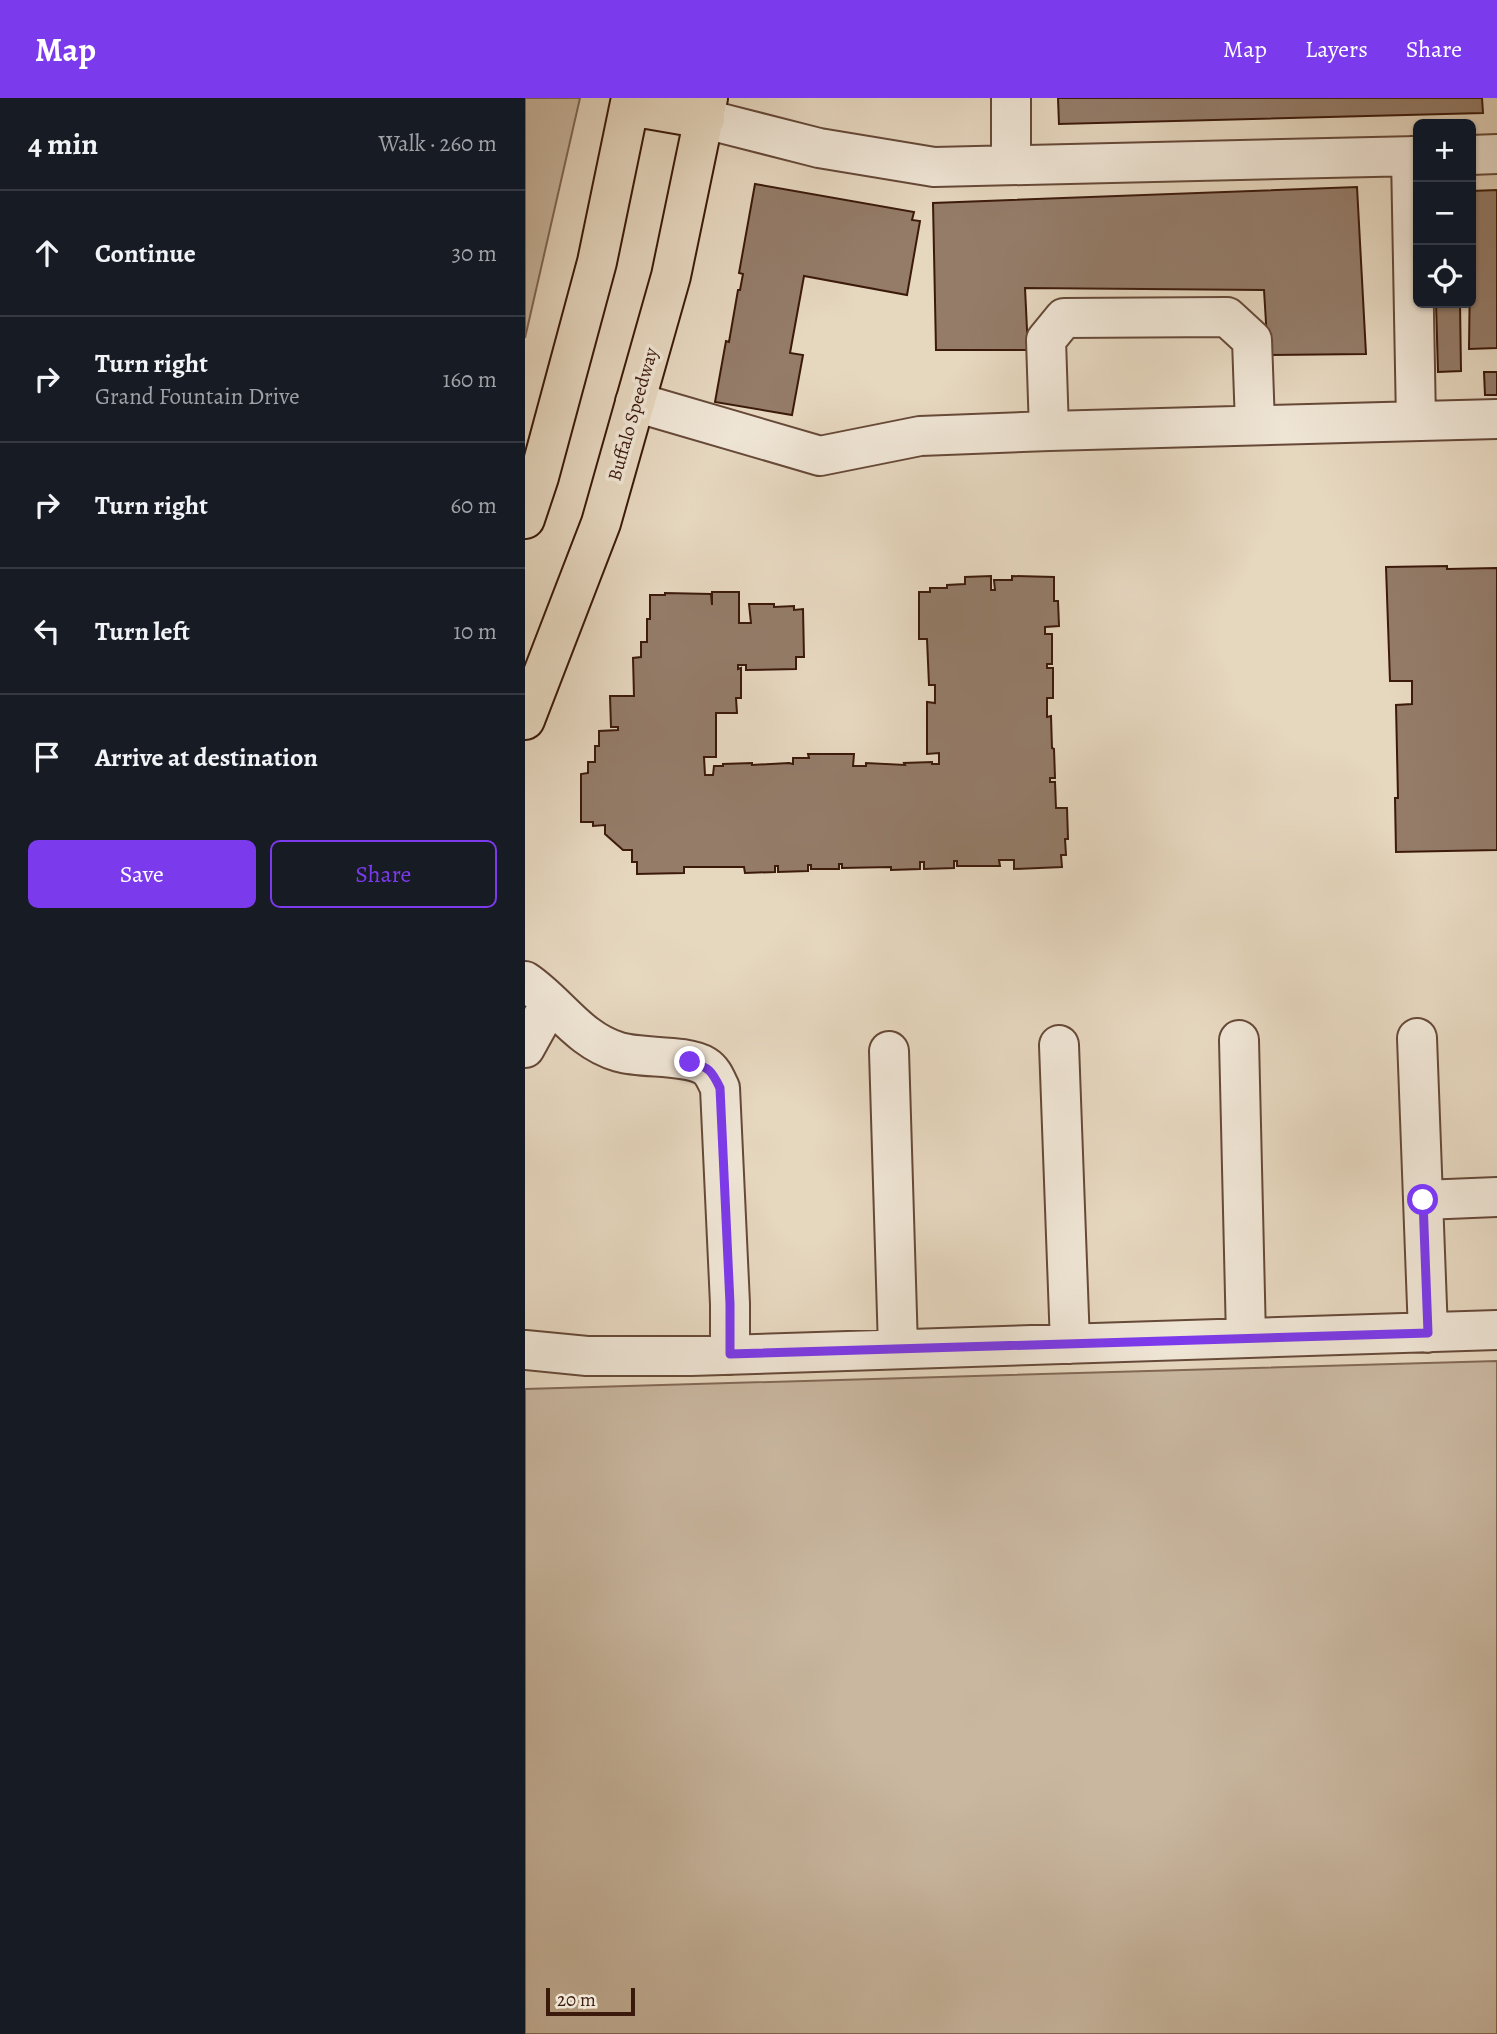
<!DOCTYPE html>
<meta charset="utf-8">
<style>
body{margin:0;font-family:Alegreya,serif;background:#20242c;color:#f1f3f6}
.controls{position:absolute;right:21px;top:21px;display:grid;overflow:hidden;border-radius:10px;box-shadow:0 2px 5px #0004}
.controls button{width:63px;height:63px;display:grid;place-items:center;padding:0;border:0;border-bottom:2px solid #363941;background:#171b24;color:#f1f3f6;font:35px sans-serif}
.scale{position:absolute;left:21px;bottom:18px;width:89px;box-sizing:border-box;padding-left:7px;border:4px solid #3c1a0b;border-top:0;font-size:19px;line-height:24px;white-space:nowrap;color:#3c1a0b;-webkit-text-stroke:5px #efe5d5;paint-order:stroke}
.stop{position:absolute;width:21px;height:21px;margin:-16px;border:5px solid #7c3aed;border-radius:50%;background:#fff}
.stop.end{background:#7c3aed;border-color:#fff;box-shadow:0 2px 7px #0008}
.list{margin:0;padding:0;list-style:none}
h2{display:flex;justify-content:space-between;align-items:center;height:91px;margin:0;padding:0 28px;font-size:30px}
h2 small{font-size:23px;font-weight:400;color:#9ea1a6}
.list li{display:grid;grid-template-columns:46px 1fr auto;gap:21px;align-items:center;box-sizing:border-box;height:126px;padding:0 28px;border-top:2px solid #363941}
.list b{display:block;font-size:26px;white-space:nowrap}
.list p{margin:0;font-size:23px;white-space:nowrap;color:#9ea1a6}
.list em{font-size:23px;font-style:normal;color:#9ea1a6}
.actions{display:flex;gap:14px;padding:21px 28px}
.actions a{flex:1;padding:16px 0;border:2px solid #7c3aed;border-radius:10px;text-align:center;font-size:24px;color:#7c3aed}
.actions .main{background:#7c3aed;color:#fff}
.icon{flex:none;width:38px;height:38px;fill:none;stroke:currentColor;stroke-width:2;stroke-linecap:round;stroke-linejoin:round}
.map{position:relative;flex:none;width:972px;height:1936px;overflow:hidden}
header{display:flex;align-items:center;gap:42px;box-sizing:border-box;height:98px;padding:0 35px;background:#7c3aed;color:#fff}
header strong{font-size:33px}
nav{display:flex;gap:38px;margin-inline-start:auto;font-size:24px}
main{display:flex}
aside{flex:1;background:#171b24}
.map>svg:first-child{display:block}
.green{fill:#c9b7a0;stroke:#826856;stroke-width:2}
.building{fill:#947c69;stroke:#3c1a0b;stroke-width:2}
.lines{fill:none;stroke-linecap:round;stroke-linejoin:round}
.minor-casing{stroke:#664938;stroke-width:42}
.major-casing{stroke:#3c1a0b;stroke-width:42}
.minor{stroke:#efe5d5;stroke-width:38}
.major{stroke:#e6d7bf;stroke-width:38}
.route{stroke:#7c3aed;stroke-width:9}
.labels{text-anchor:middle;stroke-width:7;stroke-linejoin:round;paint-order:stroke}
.street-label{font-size:19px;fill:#3c1a0b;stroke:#efe5d5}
</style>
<header>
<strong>Map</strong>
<nav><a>Map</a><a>Layers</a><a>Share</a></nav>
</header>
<main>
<aside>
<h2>4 min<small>Walk · 260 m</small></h2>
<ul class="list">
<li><svg class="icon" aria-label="ahead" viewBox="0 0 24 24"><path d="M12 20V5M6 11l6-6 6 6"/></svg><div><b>Continue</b></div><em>30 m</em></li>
<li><svg class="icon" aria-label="right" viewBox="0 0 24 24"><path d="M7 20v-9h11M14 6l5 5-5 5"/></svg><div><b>Turn right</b><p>Grand Fountain Drive</p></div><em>160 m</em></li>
<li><svg class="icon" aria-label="right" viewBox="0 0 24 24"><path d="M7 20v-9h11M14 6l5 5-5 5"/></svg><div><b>Turn right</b></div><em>60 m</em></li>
<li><svg class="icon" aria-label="left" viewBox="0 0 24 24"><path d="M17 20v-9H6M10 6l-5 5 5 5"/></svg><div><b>Turn left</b></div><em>10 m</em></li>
<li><svg class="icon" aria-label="arrive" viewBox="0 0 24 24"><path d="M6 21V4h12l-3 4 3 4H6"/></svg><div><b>Arrive at destination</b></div></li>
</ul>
<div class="actions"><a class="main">Save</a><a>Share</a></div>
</aside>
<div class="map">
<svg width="972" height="1936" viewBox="0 0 972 1936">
<rect width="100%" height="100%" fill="#e6d7bf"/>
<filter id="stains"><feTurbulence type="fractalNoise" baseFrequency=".00286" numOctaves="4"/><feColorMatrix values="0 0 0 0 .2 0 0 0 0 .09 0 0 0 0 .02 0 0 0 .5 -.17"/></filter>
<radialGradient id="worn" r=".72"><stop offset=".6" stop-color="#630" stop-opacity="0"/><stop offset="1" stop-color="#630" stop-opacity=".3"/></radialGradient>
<path class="green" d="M0,0H55L0,240Z
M972,1263V1936H0V1291Z"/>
<path class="building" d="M533,0H957L958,15L534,26Z
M230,86L389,114L387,122L395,123L382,197L279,178L265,255L278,257L267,317L190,304L201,243L204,244L213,192H215L218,176L214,175Z
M832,89L841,256L743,257L739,192L500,190L503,252H411L408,105Z
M972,92V250L944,251L946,93Z
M911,205H935L936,273L913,274Z
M959,274H972V297H960Z
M922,468V471L972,470V752L871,754L870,700H873L871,607L887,606V583H865L861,469Z
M466,478V492H470L469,482H487V478L529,479V503H533L534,528L520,529V536H527V566H522V570H528V600H522V619L526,618L527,650L529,651L530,680H525V684H530L531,710H542L543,741H540L541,757H536L537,769L489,771V762H474L475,768H432V763H429V770L399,771V764H395V771L366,772V769L317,770V766H314V771H286V767H283V773L253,774V768H250V774L220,775L219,769H159V775L112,776V764H107V752H98L80,736V727L68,728V724H56V676L63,675V664H70V648H74V633L93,632V629H86L85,598H109L108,560L116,559V544H122V521H125V497H140V495L186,496L187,507V494H214V525H226L224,506H249V509L269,508V512L278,511L279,559H271V571L221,572V567H213V571L216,570V600H211L212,615H191V659H179L180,677H188L189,668H198V666L227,665V667L264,665L268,666V660H284L283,656H329L328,668H341V665L380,667L379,665L407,664V666H414V655L402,656V604L410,605V587H404L402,541H394V494H405V490H422V487L440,486V479Z"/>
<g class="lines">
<defs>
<path id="minor" d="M486,0V67
M180,21L294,50L409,69L893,58
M946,57L972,56
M886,58L891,323
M110,304L295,358L395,338L524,333L972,321
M524,333L521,242L539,220L702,219L727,242L730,327
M0,883C33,905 53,942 94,954C118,961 160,956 180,968C188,973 191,982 195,990L205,1206V1257
M892,940L903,1235
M714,942L721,1240
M534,947L545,1246
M0,950L25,905
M364,953L373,1250
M898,1102L972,1099
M0,1252L62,1258H166L972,1232"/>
<path id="major" d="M105,8L180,21
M0,421L14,379L72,164L106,0
M0,622L76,425L146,178L183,0"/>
</defs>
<use href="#minor" class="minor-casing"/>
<use href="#major" class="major-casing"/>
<use href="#minor" class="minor"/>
<use href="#major" class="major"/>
</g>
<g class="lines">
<path class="route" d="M165,964C184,969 187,973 195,990L205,1206V1256L903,1235L898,1102"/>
</g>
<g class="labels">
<g class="street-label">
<text transform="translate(107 316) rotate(-74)" y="7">Buffalo Speedway</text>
</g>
</g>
<rect width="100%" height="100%" filter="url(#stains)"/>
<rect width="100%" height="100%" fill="url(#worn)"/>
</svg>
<div class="controls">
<button>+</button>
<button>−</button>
<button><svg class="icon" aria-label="locate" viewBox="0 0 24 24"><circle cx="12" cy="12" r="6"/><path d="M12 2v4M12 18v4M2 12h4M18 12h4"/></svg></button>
</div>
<div class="scale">20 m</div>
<div class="stop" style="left:898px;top:1102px"></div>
<div class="stop end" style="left:165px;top:964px"></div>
</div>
</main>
